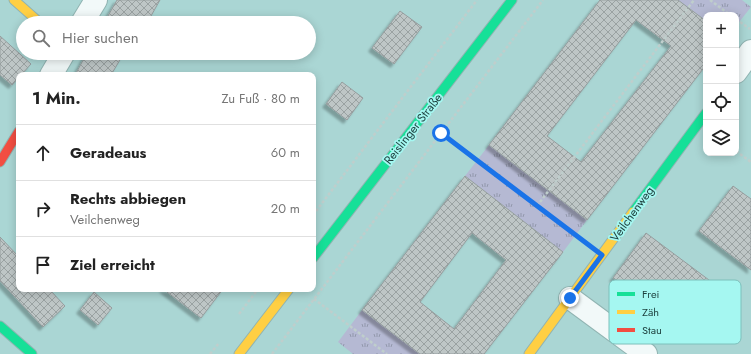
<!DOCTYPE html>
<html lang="de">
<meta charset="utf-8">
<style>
body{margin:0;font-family:Jost,sans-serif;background:#f2f2f2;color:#222}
.controls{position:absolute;right:12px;top:12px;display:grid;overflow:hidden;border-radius:8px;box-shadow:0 2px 10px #0003}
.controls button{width:36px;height:36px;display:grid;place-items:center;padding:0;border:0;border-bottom:1px solid #e0e0e0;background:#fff;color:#222;font:20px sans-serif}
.stop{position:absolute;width:12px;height:12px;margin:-9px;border:3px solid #1a73e8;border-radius:50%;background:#fff}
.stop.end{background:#1a73e8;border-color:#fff;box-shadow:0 1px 4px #0008}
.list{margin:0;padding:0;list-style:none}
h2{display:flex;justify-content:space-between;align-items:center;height:52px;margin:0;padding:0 16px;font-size:17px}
h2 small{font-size:13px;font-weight:400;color:#767676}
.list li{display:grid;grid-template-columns:26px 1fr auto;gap:12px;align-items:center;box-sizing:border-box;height:56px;padding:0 16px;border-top:1px solid #e0e0e0}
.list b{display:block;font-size:15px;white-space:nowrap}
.list p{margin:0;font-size:13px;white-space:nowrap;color:#767676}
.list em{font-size:13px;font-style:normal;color:#767676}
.icon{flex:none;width:22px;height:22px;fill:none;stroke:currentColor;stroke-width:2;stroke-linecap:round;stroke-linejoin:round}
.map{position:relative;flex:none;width:751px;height:354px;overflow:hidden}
.search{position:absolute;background:#fff;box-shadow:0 2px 10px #0003;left:16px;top:16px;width:300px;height:44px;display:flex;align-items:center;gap:10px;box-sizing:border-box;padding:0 14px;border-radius:22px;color:#767676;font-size:15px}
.panel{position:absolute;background:#fff;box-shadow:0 2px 10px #0003;left:16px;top:72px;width:300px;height:220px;border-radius:8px}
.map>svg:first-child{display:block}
.grass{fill:url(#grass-tufts)}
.building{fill:url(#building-cross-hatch);stroke:#959d9e;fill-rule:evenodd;filter:url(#shadow)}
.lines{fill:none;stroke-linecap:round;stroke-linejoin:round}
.street-casing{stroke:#91b4b2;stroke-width:24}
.fast-casing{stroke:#91b4b2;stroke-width:11}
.slow-casing{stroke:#91b4b2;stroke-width:11}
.jam-casing{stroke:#91b4b2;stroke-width:11}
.path{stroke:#bfcecc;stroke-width:2.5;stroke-dasharray:3 2;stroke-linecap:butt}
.street{stroke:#f2f9f9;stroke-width:22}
.fast{stroke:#16e098;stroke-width:9}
.slow{stroke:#ffcf43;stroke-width:9}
.jam{stroke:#f24e42;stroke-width:9}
.route{stroke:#1a73e8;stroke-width:5}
.labels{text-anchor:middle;stroke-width:3.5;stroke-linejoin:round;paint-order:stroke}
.street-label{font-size:12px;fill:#1c3f3d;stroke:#a5f7f1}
.key{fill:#a5f7f1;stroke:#7cc0bb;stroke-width:1}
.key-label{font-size:11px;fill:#1c3f3d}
</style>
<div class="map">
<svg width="751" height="354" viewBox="0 0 751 354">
<defs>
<pattern id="grass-tufts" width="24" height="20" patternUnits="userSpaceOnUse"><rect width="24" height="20" fill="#b5b9d3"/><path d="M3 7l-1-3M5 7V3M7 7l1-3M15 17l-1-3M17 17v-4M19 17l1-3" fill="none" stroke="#9298ac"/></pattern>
<pattern id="building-cross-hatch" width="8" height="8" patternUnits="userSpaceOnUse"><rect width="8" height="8" fill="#bec6c6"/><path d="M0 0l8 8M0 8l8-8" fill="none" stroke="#9aa2a2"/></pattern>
<filter id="shadow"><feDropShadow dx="-3.5" dy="3.5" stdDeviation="1" flood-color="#0004"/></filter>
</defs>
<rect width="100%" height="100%" fill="#aad6d4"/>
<path class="grass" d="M678,0H742L751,7L736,26V15H706V21Z
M489,145L587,220L563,252L465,176Z
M362,310L420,354H353L338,342Z"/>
<path class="building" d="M117,0H160L147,23H104Z
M600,0H678L706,21V65L587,220L489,145ZM636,20L671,46L581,162L547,136Z
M400,11L422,27L394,64L372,48Z
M0,36L31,64L21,75H19V77L12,85L0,75Z
M87,53H124L111,75H75Z
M342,82L363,98L347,120L326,104Z
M465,176L563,252L484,354H420L362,310ZM472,233L506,260L454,329L420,302Z
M733,186L751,199V270L699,231Z
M646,233L713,283L681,328L613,278Z
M0,237L19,257V289H49L65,306L43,327L0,281Z
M163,289H223L201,318Z
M94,292L112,308L98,325L80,310Z"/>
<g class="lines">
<defs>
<path id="street" d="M82,23L96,0
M736,72L751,51
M51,75L64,53
M570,298L646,354"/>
<path id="fast" d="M633,212L706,113
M313,258L512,0
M0,326L32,354"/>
<path id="slow" d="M14,0L40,23
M239,354L289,289
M529,354L633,212"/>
<path id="jam" d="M0,162L19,131"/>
</defs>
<use href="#street" class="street-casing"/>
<use href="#fast" class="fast-casing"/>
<use href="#slow" class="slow-casing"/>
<use href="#jam" class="jam-casing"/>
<path class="path" d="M710,0L730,15
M736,19L750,29
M441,133L584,242
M736,151L751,162
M537,206L694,0
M313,215L477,0
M314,299L387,354
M239,314L258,289
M210,354L219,343
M272,354L543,0"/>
<use href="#street" class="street"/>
<use href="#fast" class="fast"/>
<use href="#slow" class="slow"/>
<use href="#jam" class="jam"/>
</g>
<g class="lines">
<path class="route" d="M441,133L602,255L570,298"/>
</g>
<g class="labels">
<g class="street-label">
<text transform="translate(413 129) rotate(-52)" y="4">Reislinger Straße</text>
<text transform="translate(632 214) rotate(-54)" y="4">Veilchenweg</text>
</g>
</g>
<rect x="609" y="280" width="132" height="64" rx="6" class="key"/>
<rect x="617" y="292" width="18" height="4" fill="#16e098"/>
<rect x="617" y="310" width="18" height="4" fill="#ffcf43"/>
<rect x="617" y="328" width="18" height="4" fill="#f24e42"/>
<g class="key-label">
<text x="642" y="298">Frei</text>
<text x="642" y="316">Zäh</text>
<text x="642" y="334">Stau</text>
</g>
</svg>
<div class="controls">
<button>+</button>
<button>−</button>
<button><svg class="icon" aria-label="locate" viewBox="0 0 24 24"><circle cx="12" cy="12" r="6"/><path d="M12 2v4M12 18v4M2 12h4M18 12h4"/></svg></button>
<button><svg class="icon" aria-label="layers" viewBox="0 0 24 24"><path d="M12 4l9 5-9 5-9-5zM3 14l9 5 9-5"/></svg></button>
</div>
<div class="stop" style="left:441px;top:133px"></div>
<div class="stop end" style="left:570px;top:298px"></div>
<div class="search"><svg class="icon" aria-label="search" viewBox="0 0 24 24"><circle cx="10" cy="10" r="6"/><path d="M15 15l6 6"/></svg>Hier suchen</div>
<section class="panel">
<h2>1 Min.<small>Zu Fuß · 80 m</small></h2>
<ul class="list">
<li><svg class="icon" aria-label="ahead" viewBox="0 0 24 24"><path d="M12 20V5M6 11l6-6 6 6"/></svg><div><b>Geradeaus</b></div><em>60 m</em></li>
<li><svg class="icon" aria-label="right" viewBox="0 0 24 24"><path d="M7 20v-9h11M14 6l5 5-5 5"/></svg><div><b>Rechts abbiegen</b><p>Veilchenweg</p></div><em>20 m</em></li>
<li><svg class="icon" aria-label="arrive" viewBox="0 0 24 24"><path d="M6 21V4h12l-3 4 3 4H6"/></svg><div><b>Ziel erreicht</b></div></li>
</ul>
</section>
</div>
